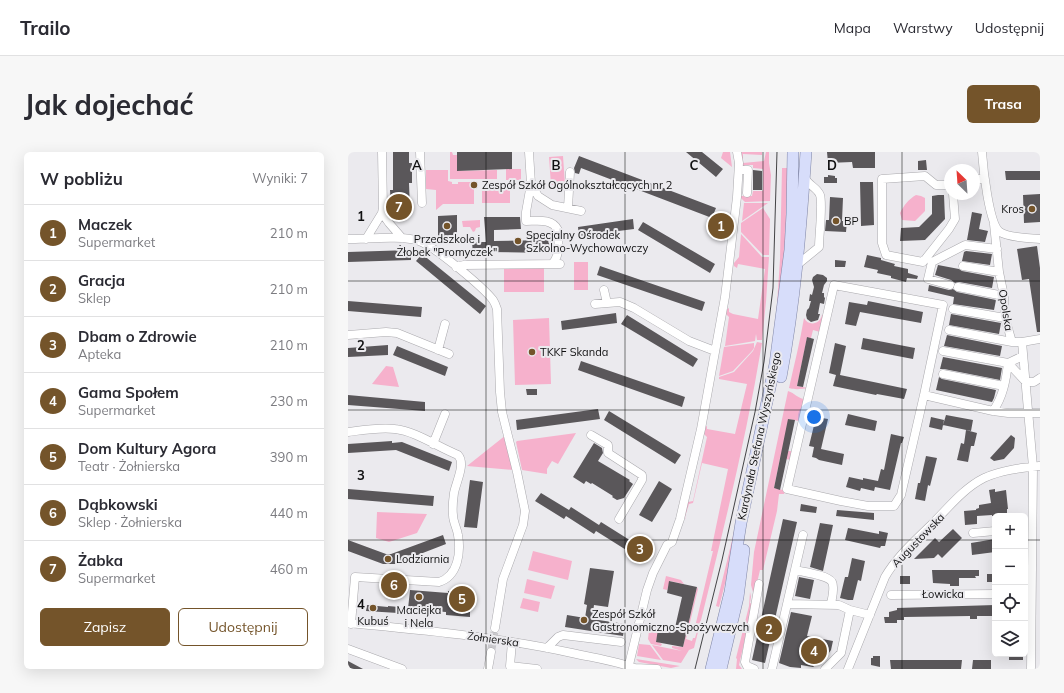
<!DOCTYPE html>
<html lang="pl">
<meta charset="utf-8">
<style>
body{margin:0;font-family:Mulish,sans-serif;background:#f7f7f7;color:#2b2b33}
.controls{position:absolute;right:12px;bottom:12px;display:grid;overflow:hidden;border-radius:6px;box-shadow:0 4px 16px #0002}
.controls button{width:36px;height:36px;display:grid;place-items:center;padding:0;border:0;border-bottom:1px solid #e1e1e2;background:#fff;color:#2b2b33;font:20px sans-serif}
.compass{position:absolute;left:596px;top:12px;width:36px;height:36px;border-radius:50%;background:#fff;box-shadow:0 4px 16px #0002;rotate:335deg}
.you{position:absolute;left:466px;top:265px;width:14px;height:14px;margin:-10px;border:3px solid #fff;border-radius:50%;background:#1a73e8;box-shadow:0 0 0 6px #1a73e833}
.badge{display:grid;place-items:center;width:26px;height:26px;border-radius:50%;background:#74542a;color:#fff;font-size:13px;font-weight:700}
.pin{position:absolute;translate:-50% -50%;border:2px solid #fff;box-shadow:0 1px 4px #0006}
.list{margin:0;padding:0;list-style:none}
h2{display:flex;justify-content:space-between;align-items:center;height:52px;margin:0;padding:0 16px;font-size:17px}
h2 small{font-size:13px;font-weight:400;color:#7c7c81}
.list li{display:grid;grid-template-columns:26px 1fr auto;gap:12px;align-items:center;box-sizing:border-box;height:56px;padding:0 16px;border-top:1px solid #e1e1e2}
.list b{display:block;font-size:15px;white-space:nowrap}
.list p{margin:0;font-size:13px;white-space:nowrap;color:#7c7c81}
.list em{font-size:13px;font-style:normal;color:#7c7c81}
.actions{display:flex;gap:8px;padding:12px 16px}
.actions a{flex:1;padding:9px 0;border:1px solid #74542a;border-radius:6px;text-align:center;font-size:14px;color:#74542a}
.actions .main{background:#74542a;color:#fff}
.icon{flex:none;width:22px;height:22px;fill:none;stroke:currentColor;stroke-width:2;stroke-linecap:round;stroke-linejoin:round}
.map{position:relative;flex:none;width:692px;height:517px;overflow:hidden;border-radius:6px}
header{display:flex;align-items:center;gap:24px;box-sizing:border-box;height:56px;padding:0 20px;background:#fff;border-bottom:1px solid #e1e1e2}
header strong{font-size:19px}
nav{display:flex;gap:22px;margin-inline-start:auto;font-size:14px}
.intro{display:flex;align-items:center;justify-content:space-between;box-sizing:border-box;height:96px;padding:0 24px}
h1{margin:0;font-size:28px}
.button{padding:10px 18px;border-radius:6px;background:#74542a;color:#fff;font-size:14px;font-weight:700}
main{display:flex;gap:24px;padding:0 24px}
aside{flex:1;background:#fff;border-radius:6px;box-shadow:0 4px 16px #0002}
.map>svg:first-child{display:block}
.green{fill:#f6b1cc}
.building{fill:#5a575a}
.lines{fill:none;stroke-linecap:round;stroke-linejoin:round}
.minor-tunnel{stroke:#cac9cd;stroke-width:8;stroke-dasharray:8 4;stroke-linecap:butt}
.minor-casing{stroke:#aaa9ad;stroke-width:9}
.major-casing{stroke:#8086a6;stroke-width:12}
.minor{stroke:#fff;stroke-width:8}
.major{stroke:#d7ddfa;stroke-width:11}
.tram{stroke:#434345;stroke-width:1}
.grid{fill:none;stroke:#101011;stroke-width:1;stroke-opacity:0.55}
.poi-dot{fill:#74542a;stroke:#ebeaee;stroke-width:1.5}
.labels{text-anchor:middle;stroke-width:4;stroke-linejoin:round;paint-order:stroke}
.poi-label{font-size:11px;fill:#101011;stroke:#ebeaee;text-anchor:start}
.street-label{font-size:11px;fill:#101011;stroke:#ebeaee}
.grid-label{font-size:13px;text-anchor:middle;font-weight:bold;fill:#101011;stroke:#ebeaee;stroke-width:4;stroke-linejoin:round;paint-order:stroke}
</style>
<header>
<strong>Trailo</strong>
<nav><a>Mapa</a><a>Warstwy</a><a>Udostępnij</a></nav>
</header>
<div class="intro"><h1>Jak dojechać</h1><a class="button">Trasa</a></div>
<main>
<aside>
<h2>W pobliżu<small>Wyniki: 7</small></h2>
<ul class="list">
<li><span class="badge">1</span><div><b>Maczek</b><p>Supermarket</p></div><em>210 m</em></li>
<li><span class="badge">2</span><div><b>Gracja</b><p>Sklep</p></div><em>210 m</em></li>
<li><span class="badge">3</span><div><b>Dbam o Zdrowie</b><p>Apteka</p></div><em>210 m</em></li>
<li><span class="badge">4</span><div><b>Gama Społem</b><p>Supermarket</p></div><em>230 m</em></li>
<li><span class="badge">5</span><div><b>Dom Kultury Agora</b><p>Teatr · Żołnierska</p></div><em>390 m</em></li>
<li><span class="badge">6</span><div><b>Dąbkowski</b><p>Sklep · Żołnierska</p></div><em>440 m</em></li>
<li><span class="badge">7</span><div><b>Żabka</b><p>Supermarket</p></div><em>460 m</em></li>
</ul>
<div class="actions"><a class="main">Zapisz</a><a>Udostępnij</a></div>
</aside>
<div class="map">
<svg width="692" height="517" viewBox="0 0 692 517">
<rect width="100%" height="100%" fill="#ebeaee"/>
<path class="green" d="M102,0H104L105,3H109V19L149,18V27H102Z
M375,0H382L384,15L373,6Z
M392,0H414V3L395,2V11L416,9L418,0H421V11L423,23L422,49L397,50L391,44H404L405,39H415V17L405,16V13H397L394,16Z
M215,4L217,32L203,33L201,5Z
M434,16H441L440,70L428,168L432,107Z
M158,17H173V28H158Z
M78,18H100V29L104,30V32H110V30H124V33H126V52H95L88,58V38L78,37Z
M134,36H162V51H134Z
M568,43L573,44L577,46V59L567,69L554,68L552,61C556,53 561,47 568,43Z
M396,51H420L394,69Z
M415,56L422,67L421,103H415L393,80V71Z
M132,68V75L128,76L127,79L125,80L122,75H115L114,69Z
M393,82L414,105H421L418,150L414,188H409L408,182L407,189L377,194L381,165L378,162V158L381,156V160L385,162L410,167L417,117L390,112L389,116L386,114V111L391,105Z
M226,110H240V138H226Z
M156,115L196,116V140H156Z
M474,163H476L472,180L465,178L463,186H459L449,234L460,236C454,237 447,238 441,236C446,213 452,190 456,166C461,175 472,172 474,163Z
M201,166L203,232L167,233L165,168Z
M409,190L414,191C397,294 371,396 346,496L341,498L333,511L315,508L304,493L334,499L324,496V494L335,495L349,435L350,437L338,487L344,489L345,486H347L350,476L347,475L365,399H363L380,317L354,311L345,351L341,352L337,365L338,367L336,365L340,350L345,349L359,285L356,282V275L359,274V277L387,282L399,232L371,227V225L386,220L405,199Z
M406,191V196L404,199L385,219L371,224L376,195Z
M38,214L45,215L51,235L24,232Z
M440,239C447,241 449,246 456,247L451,269L440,267V299H445L443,308L432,306L426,336L435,338L437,340L436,342H431L429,359L415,418H412L406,444L403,433L406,400Z
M228,281L210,312L204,309L199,317V322L174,318L168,290L169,289Z
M158,283L166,318L119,314Z
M29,360L79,362L69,381L41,390L28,386Z
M388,372L379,424L371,455L368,454Z
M185,399L224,409L220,428L180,418Z
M318,424L333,428L336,432L322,429L319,438L315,437Z
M179,427L207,434L203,447L176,441Z
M402,440L403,445L402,451L405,452L391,513L394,517H388L389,507L388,506L401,454Z
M175,446L192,450L190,460L172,456Z
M301,479L310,481L308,489L314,492L313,494L303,492L300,487Z
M291,492L302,493L313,508L289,504Z
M288,507L332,514L323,516L291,510Z"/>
<path class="building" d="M45,0H61V11H64V31H61L62,57H43L42,38H45Z
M109,0H164V17L109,19Z
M338,0H354L375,17L368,25Z
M479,0H527V16H505L504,10L480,11Z
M231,4L368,56L364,66L233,16L231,22L227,21L226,16Z
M578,8L579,18H570V9Z
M405,18L414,19V38H405Z
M657,19H692V28H658Z
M480,23L487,24V26H489V31H476V25H480Z
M512,30H525L526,73L513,74Z
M692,42V70L676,71L675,43Z
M590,43H596L597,67L577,88L552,89L553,76L571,75L584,62V44Z
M482,45L495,46L494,69H499L498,80L477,79L478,68H481Z
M624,60L634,62L631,77L640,79L637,90L619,88Z
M109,63V89H100V87H90V64Z
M136,65H172L173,77L146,78V89L202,88V101L140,100V102H125L124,90H138Z
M285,67L286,77L231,84L230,75Z
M369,67L378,68L376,81H368Z
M295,70L367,112L362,121L290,78Z
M689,94L692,116V180H689L681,127L674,128L669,97Z
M63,98V108L0,110V100Z
M618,99L644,102L642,113L614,109L616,100Z
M74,102L138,154L132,162L68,109Z
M519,103L533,106V108L547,112L546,114L560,117V121L570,124L569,127L559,126L558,130L543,126V124L529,121L530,118L516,115Z
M487,108L498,109L497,115H487Z
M590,113L611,117L614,119L646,125L644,136L611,130L607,131L603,128L587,123Z
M252,114L357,150L354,159L249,123Z
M469,122L475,123L479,126V129L476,133L474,141H476V145L477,146L476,152L472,151L470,162H472L470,168L463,170L459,167L458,163L459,158L461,156L463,149H461L462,142L464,143L466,135L464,128L465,125Z
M581,133L601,138L605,137L609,140L648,148L646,158L605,152L606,145L580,139Z
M0,149L74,155L73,165L0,159Z
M520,149L575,160L573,171L512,160L508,174L497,172L501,150L519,153Z
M268,161L269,171L214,178L213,169Z
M603,162L653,171L651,182L601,173Z
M279,163L350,207L345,215L273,172Z
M599,183L654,194L652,204L596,194Z
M459,185L466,187L455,235L449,234Z
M515,186L567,196L565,207L513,197Z
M487,191L498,194L492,223L559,237L556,247L529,242L528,243L485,234L488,223L481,221Z
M40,193V203L0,205V196Z
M49,194L100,215L97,224L45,203Z
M595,205L654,216L652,228L596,217H592Z
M233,209L337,245L334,255L230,218Z
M591,225L594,227L648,238L646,246L644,250L588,238Z
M178,237H189V243H179Z
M0,243L77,250V259L0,253Z
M250,257L252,267L169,278L168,268Z
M261,259L333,303L327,312L256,268Z
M500,262L529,269L527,279L497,273Z
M598,263L625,268L623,279L595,273Z
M468,265L480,267L473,297L496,302L494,313L471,308L468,306L464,305L466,295L461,294Z
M583,265L596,268L594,278L581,275Z
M440,267L447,268L432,338L426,336Z
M618,278L629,281L626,294H623L620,310L609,308L613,291L616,292Z
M543,282L556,285L554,291H553L542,338L527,335L526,339L513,336L512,339L498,335L501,325L515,328V326L530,329L533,317L536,318Z
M663,283L667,286L666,296L656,307L646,309L642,306Z
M44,289V291L54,290L104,310L101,319L48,298L0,301V292Z
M246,291L254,296L255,301L250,309L282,328L281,329L285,332L276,346L269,348L264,345L265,344L244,331L243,332L238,329L236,332L225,325Z
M578,304L589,306L582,334L580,333L577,349L567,347L570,331H572Z
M122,328L135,330L129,376L116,375Z
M311,329L324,337L304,370L291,363Z
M0,337L86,344L85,354L0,347Z
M647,337V340L658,338L660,357H659V364H644V363L629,364V372L617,373L616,359L628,358V357L631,356V353L643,351L641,338Z
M193,341L221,358L223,355L251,373L253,370L288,392L289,389L292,391V389L299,392L290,409L285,407L286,405L282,403L283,401L248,379L246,382L218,364L216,367L187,349Z
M453,352L469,355L468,361L452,359Z
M489,358L526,361V368L488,364Z
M435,367L449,370L417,511L404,508Z
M472,371L485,373L475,419L462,415Z
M500,376L531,382V379L540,381L537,394H533L532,396L497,388Z
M605,377L614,386L594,406L590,402L586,406L566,407L587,386L591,390Z
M95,383L98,392L67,404L57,403V408L47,412H35L0,399V388L38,402H43Z
M647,387V400L624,403L623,391Z
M504,406L517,409L513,429L510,428L505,448H500L492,446L497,425H500Z
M242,416L266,419L260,455L246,453L244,467L277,472L275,484L217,475L219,463L237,466L239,453L236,452Z
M584,418H631V424H627L628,426H611V434H602V432L585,431Z
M639,422H647V430H639Z
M552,424H562V432H552Z
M451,425L466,428L462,447L447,444Z
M321,429L349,435L335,495L308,490L310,477L326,480L334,445L319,441Z
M62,438L100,441V439L119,440L117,459L122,460V465L98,463V460L60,457Z
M19,453L40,455V459V454L51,455L50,461L18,459Z
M647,453L646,464H629V467H622V464L556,465V468H549V471H537L536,465H541V460L549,458V456Z
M443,460L464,464L459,484L485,489L483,498L478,505L465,515L453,513V516L442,515L431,511Z
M661,502H675V508H661Z
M525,504H532V515L523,513V506H525Z
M542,508H614L613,517H543Z
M625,508H643V517H624Z
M0,509L15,517H0Z"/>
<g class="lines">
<path class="minor-tunnel" d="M143,500L147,476"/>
<defs>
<path id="minor" d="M72,0L74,51
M181,0L183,32L178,60V69C189,69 204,66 210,78C210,89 213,103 204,112
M634,0C635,15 641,73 652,80C661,86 682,86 692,87
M391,18H400L399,41
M626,28L636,26
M183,32L190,44L204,53L233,59
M602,33H588L577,24L534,27V91L538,103L575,110L601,77L607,67L605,42
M220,56L222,20
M34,61L41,71L54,86
M646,72L651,120L656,144L657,166L664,190H674L685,315L683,517
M0,87C20,87 53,83 71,89C86,94 135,135 145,148C147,151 148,154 149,157L152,240L154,260L169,320L177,359L175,373L155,427L147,476
M18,87L34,61L35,56L34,0
M449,113L471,95C471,84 475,51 472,43C469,35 459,33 456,24
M615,114L651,120
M108,115L116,113L212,112
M602,133L580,127L584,110L617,93L649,97
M610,135L656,144
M256,138L259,151
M247,152L272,150L286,156L341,189L367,199
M605,157L657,166
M601,178L664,190
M0,183L38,180L49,181L101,202
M674,190L692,187
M90,198L97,172
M595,199L660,211L678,230H686L692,226
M660,211L675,204
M595,222L656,234
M576,243L595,153L486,133L439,337L493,349L520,354H546L553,343L576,243L645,259L660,261H692
M645,259C655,245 658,228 660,211
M0,280C15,278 32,275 47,277C67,279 90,295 110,303C118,312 108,330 106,341C105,348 104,355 105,363C105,370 109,376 110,383C113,401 110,424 91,430L7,425L3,472
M243,283L260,293V301L294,323V328L271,367
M85,292L97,262
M625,381L647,379
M447,418C455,420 480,423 484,430C487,435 484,446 483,452
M543,443L647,442
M439,452L491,453L502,458
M0,471C75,478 150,485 224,501C246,506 269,509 289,517
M164,490L162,514L189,517
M199,496L210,485L215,483L273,490
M0,497L54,517
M287,516L309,517
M140,517L143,500
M280,517L299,438L305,421L319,393L324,390L332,367L353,277L377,145L389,45L391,11L389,0
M406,517L399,514L397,510L411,432
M424,517L455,383
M477,517L493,501L502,458L522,463
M500,517L537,425C549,404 568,388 585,371C601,355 616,336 636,326C653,318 673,316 692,314"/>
<path id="major" d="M433,225C447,150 453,76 458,0
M363,517L382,440L393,371L427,212L442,98L444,62L445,0
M373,517L390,445L396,398"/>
</defs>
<use href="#minor" class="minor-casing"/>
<use href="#major" class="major-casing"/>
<use href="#minor" class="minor"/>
<use href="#major" class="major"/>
<path class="tram" d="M347,517L374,408L407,260L416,210L425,136L429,0"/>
</g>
<path class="grid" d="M138,0V517M277,0V517M415,0V517M554,0V517M0,129H692M0,258H692M0,388H647M677,388H692"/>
<g class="poi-dot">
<circle cx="126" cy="33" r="4"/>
<circle cx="684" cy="57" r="4"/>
<circle cx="488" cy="69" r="4"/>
<circle cx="99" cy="74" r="4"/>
<circle cx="170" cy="89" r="4"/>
<circle cx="184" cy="200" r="4"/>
<circle cx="40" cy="407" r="4"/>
<circle cx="71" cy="445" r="4"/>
<circle cx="25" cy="456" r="4"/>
<circle cx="236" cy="468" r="4"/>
</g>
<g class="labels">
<g class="poi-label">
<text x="134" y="37">Zespół Szkół Ogólnokształcących nr 2</text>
<text x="676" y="61" text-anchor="end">Kros</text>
<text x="496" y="73">BP</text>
<text x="178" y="87">Specjalny Ośrodek<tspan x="178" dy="13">Szkolno-Wychowawczy</tspan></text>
<text x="99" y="91" text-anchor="middle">Przedszkole i<tspan x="99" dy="13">Żłobek "Promyczek"</tspan></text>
<text x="192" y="204">TKKF Skanda</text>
<text x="48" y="411">Lodziarnia</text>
<text x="71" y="462" text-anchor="middle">Maciejka<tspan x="71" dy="13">i Nela</tspan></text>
<text x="244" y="466">Zespół Szkół<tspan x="244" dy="13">Gastronomiczno-Spożywczych</tspan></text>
<text x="25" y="473" text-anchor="middle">Kubuś</text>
</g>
<g class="street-label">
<text transform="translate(658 158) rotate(81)" y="4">Opolska</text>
<text transform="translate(411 284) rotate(-78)" y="4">Kardynała Stefana Wyszyńskiego</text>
<text transform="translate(570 388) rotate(-46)" y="4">Augustowska</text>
<text x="595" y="446">Łowicka</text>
<text transform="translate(145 487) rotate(8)" y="4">Żołnierska</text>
</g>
</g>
<g class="grid-label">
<text x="69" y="18">A</text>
<text x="208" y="18">B</text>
<text x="346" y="18">C</text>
<text x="484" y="18">D</text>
<text x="13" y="69">1</text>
<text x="13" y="198">2</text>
<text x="13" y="328">3</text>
<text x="13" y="457">4</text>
</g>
</svg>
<div class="controls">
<button>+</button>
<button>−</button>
<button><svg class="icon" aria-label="locate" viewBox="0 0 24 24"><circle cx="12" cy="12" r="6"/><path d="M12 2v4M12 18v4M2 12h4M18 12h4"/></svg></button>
<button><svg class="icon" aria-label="layers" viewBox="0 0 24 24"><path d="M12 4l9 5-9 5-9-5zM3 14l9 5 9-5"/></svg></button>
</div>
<svg class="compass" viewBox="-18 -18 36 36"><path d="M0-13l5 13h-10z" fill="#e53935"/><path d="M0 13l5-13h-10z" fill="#7c7c81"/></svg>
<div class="you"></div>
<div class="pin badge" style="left:373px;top:74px">1</div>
<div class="pin badge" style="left:421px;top:477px">2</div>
<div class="pin badge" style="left:292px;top:397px">3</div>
<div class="pin badge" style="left:466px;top:499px">4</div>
<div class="pin badge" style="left:114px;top:447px">5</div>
<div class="pin badge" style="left:46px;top:433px">6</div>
<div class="pin badge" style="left:51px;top:55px">7</div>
</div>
</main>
